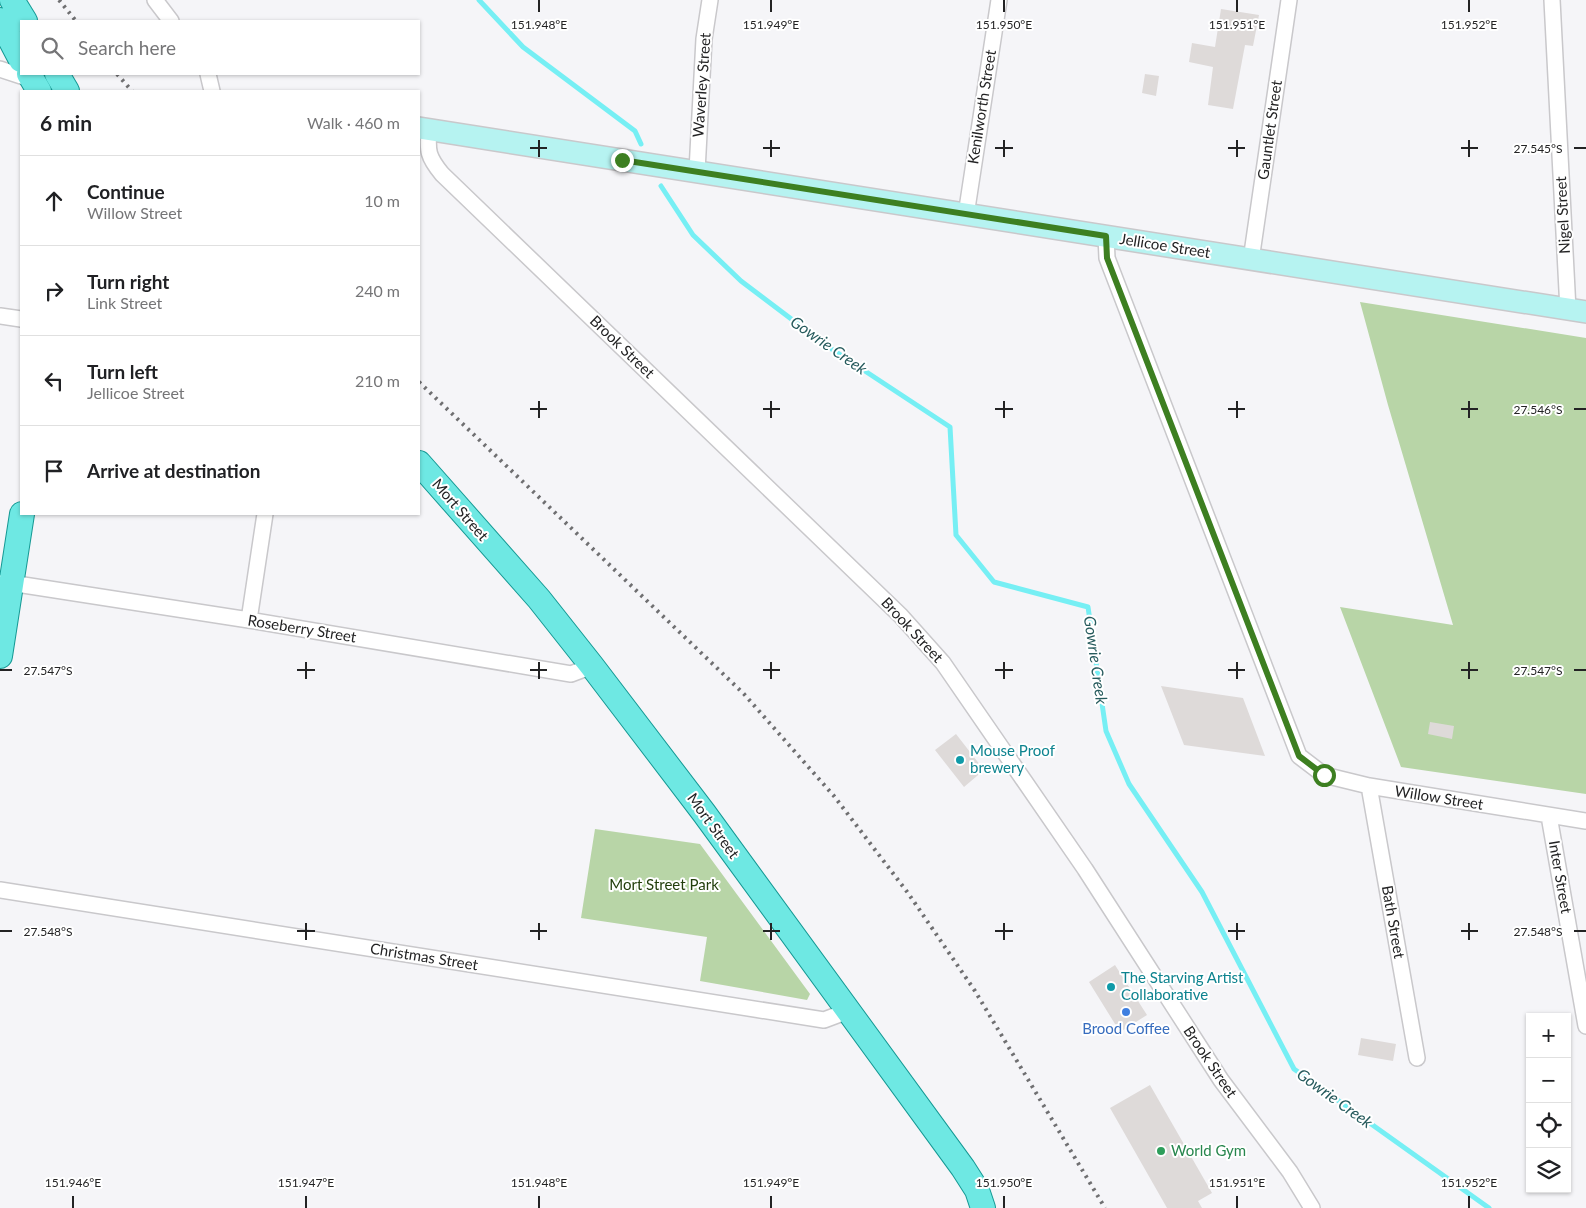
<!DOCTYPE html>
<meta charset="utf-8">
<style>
body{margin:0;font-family:Lato,sans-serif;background:#f2f2f2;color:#202124}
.controls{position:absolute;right:15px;bottom:15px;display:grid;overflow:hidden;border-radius:0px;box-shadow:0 1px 4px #0004}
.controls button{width:45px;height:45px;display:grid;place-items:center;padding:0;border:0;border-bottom:1px solid #e0e0e0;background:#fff;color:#202124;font:25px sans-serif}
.stop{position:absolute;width:15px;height:15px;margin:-11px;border:4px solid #3d7f21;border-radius:50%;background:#fff}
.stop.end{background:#3d7f21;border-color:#fff;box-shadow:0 1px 5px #0008}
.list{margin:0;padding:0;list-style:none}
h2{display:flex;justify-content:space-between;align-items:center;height:65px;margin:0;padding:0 20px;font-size:21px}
h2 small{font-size:16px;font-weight:400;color:#757577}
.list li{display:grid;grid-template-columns:32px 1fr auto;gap:15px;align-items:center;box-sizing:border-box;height:90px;padding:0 20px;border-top:1px solid #e0e0e0}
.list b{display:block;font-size:19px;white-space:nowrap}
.list p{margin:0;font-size:16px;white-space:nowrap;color:#757577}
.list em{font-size:16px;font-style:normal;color:#757577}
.icon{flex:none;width:28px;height:28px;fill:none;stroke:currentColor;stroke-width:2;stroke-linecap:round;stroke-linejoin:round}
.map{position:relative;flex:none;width:1586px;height:1208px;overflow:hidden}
.search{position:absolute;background:#fff;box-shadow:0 1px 4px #0004;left:20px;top:20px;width:400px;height:55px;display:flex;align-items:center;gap:12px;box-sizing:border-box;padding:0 18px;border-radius:0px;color:#757577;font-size:19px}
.panel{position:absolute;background:#fff;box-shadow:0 1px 4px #0004;left:20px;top:90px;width:400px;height:425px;border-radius:0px}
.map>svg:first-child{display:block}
.green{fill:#b8d5a7}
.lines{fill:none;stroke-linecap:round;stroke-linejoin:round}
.stream{stroke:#76eff4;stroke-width:5}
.building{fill:#dedad9}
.minor-casing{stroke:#c9c8cb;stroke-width:18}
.secondary-casing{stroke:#c9c8cb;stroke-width:24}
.primary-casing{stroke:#159994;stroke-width:26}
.minor{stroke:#fff;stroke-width:15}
.secondary{stroke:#b6f3f1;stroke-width:21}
.primary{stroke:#6ee8e3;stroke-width:24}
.rail{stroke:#6f6f71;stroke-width:4;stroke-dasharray:2.5 5;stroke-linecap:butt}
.route{stroke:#3d7f21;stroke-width:6}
.ticks{fill:none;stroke:#232324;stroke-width:2}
.culture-dot{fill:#0f9aa8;stroke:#fff;stroke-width:2}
.shop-dot{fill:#3f7fe0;stroke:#fff;stroke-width:2}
.leisure-dot{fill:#2e9e5b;stroke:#fff;stroke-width:2}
.labels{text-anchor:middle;stroke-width:4;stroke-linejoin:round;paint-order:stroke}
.street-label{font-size:15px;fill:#232324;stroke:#fff}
.culture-label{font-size:15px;fill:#0d838f;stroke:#fff;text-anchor:start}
.park-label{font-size:15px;fill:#223e0c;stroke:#fff}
.shop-label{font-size:15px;fill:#366cbe;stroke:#fff}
.leisure-label{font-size:15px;fill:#27864d;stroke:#fff;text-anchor:start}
.water-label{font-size:16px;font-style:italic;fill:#275b5d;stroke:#fff}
.ticks-label{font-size:12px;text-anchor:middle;fill:#232324;stroke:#fff;stroke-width:4;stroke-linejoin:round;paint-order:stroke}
</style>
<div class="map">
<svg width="1586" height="1208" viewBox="0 0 1586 1208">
<rect width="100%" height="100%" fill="#f5f5f8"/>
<path class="green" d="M1360,302L1586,338V794L1401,767L1340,607L1453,625L1388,405Z
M595,829L700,844L810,994L807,1000L700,981L707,937L581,918Z"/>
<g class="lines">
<path class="stream" d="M479,0L523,47L635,131L641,144
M661,186L693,235L741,281L827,346L950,427L956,535L994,582L1088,607L1106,731L1129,784L1202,892L1294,1069L1489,1208"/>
</g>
<path class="building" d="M1221,9L1259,15L1253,46L1245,45L1233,109L1208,105L1213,67L1189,62L1192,43L1215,47Z
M1145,74L1159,76L1156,96L1142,93Z
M1161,686L1243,698L1265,756L1184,745Z
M1430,722L1454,726L1452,739L1428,734Z
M956,734L984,770L964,787L935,750Z
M1115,965L1147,1015L1120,1032L1089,982Z
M1361,1038L1396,1044L1393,1061L1358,1055Z
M1150,1085L1212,1193L1198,1201L1202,1208H1167L1110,1108Z"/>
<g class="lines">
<defs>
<path id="minor" d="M155,0L171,21
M1552,0L1568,310
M0,69L33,80
M208,74L212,91
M429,130C427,151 428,157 442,174L901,616L943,663L1085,869L1221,1080L1290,1172L1312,1208
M697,171L704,39L710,0
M966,215L999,0
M1106,236L1107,258L1299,756L1324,775L1369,786L1586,821
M1251,260L1289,0
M0,316L21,319
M4,582L249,620L571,674L592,666
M249,620L265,514
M1369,786L1417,1058
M1549,816L1586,1026
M0,890L824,1020L848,1011"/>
<path id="secondary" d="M419,128L1586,312"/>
<path id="primary" d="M12,0L25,21
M0,20L21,60
M29,74L39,91
M57,74L67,91
M419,463L539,599L592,666L704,813L963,1168L977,1190L983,1208
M0,656L22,514"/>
</defs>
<use href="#minor" class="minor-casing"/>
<use href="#secondary" class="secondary-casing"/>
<use href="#primary" class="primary-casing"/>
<use href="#minor" class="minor"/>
<use href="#secondary" class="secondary"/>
<use href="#primary" class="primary"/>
<path class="rail" d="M59,0L76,21
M117,74L132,91
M419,382L744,694L834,796L908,893L975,991L1105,1208"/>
</g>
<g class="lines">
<path class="route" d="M622,160L1106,236L1107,258L1299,756L1324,775"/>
</g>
<path class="ticks" d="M539,0V12M771,0V12M1004,0V12M1237,0V12M1469,0V12M539,140V157M771,140V157M1004,140V157M1237,140V157M1469,140V157M530,148H547M763,148H780M995,148H1013M1228,148H1245M1461,148H1478M1574,148H1586M539,401V418M771,401V418M1004,401V418M1237,401V418M1469,401V418M530,409H547M763,409H780M995,409H1013M1228,409H1245M1461,409H1478M1574,409H1586M306,662V679M539,662V679M771,662V679M1004,662V679M1237,662V679M1469,662V679M0,670H12M297,670H315M530,670H547M763,670H780M995,670H1013M1228,670H1245M1461,670H1478M1574,670H1586M306,923V940M539,923V940M771,923V940M1004,923V940M1237,923V940M1469,923V940M0,931H12M297,931H315M530,931H547M763,931H780M995,931H1013M1228,931H1245M1461,931H1478M1574,931H1586M73,1196V1208M306,1196V1208M539,1196V1208M771,1196V1208M1004,1196V1208M1237,1196V1208M1469,1196V1208"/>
<g class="culture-dot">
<circle cx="960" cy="760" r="5"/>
<circle cx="1111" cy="987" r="5"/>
</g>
<circle class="shop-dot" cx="1126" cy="1012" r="5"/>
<circle class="leisure-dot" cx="1161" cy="1151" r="5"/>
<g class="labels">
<g class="street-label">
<text transform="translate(702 85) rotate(-86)" y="5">Waverley Street</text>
<text transform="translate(982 107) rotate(-81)" y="5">Kenilworth Street</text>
<text transform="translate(1270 130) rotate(-82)" y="5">Gauntlet Street</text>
<text transform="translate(1563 215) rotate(-93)" y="5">Nigel Street</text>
<text transform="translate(1165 246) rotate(9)" y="5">Jellicoe Street</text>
<text transform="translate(622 347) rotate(44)" y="5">Brook Street</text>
<text transform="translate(460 510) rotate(49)" y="5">Mort Street</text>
<text transform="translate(302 629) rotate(9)" y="5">Roseberry Street</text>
<text transform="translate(912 630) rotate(47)" y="5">Brook Street</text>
<text transform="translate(1439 798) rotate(9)" y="5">Willow Street</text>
<text transform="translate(713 826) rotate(54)" y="5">Mort Street</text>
<text transform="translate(1560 877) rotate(80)" y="5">Inter Street</text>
<text transform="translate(1393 922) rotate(80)" y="5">Bath Street</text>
<text transform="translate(424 957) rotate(9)" y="5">Christmas Street</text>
<text transform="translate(1210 1062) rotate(56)" y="5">Brook Street</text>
</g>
<g class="culture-label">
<text x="970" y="756">Mouse Proof<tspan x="970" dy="17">brewery</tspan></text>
<text x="1121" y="983">The Starving Artist<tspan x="1121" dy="17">Collaborative</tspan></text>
</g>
<g class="park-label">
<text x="664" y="890">Mort Street Park</text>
</g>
<g class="shop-label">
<text x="1126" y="1034">Brood Coffee</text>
</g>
<g class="leisure-label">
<text x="1171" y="1156">World Gym</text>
</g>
<g class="water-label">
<text transform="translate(829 345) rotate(35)" y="6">Gowrie Creek</text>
<text transform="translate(1096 660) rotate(82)" y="6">Gowrie Creek</text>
<text transform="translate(1335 1098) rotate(36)" y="6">Gowrie Creek</text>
</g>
</g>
<g class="ticks-label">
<text x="539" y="29">151.948°E</text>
<text x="771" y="29">151.949°E</text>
<text x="1004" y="29">151.950°E</text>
<text x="1237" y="29">151.951°E</text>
<text x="1469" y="29">151.952°E</text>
<text x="1538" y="153">27.545°S</text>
<text x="1538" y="414">27.546°S</text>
<text x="48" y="675">27.547°S</text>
<text x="1538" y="675">27.547°S</text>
<text x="48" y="936">27.548°S</text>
<text x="1538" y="936">27.548°S</text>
<text x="73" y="1187">151.946°E</text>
<text x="306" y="1187">151.947°E</text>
<text x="539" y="1187">151.948°E</text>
<text x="771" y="1187">151.949°E</text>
<text x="1004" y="1187">151.950°E</text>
<text x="1237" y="1187">151.951°E</text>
<text x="1469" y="1187">151.952°E</text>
</g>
</svg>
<div class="controls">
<button>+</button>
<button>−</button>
<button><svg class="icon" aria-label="locate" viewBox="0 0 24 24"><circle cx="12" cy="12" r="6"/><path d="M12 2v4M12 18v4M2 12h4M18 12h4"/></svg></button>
<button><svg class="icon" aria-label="layers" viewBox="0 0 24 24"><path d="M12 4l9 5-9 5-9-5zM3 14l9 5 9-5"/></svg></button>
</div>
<div class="stop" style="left:1324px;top:775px"></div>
<div class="stop end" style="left:622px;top:160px"></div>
<div class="search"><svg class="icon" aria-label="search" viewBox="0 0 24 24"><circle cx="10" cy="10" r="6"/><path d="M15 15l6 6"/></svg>Search here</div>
<section class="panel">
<h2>6 min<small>Walk · 460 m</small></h2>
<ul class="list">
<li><svg class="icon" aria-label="ahead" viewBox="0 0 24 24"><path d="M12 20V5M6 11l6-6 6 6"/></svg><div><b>Continue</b><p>Willow Street</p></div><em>10 m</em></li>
<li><svg class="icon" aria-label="right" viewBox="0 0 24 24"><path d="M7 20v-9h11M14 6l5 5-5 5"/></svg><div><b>Turn right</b><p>Link Street</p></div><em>240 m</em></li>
<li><svg class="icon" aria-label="left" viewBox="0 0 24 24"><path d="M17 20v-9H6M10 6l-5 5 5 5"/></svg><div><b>Turn left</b><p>Jellicoe Street</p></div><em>210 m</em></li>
<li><svg class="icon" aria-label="arrive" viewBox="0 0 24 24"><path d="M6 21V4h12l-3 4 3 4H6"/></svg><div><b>Arrive at destination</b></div></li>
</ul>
</section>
</div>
